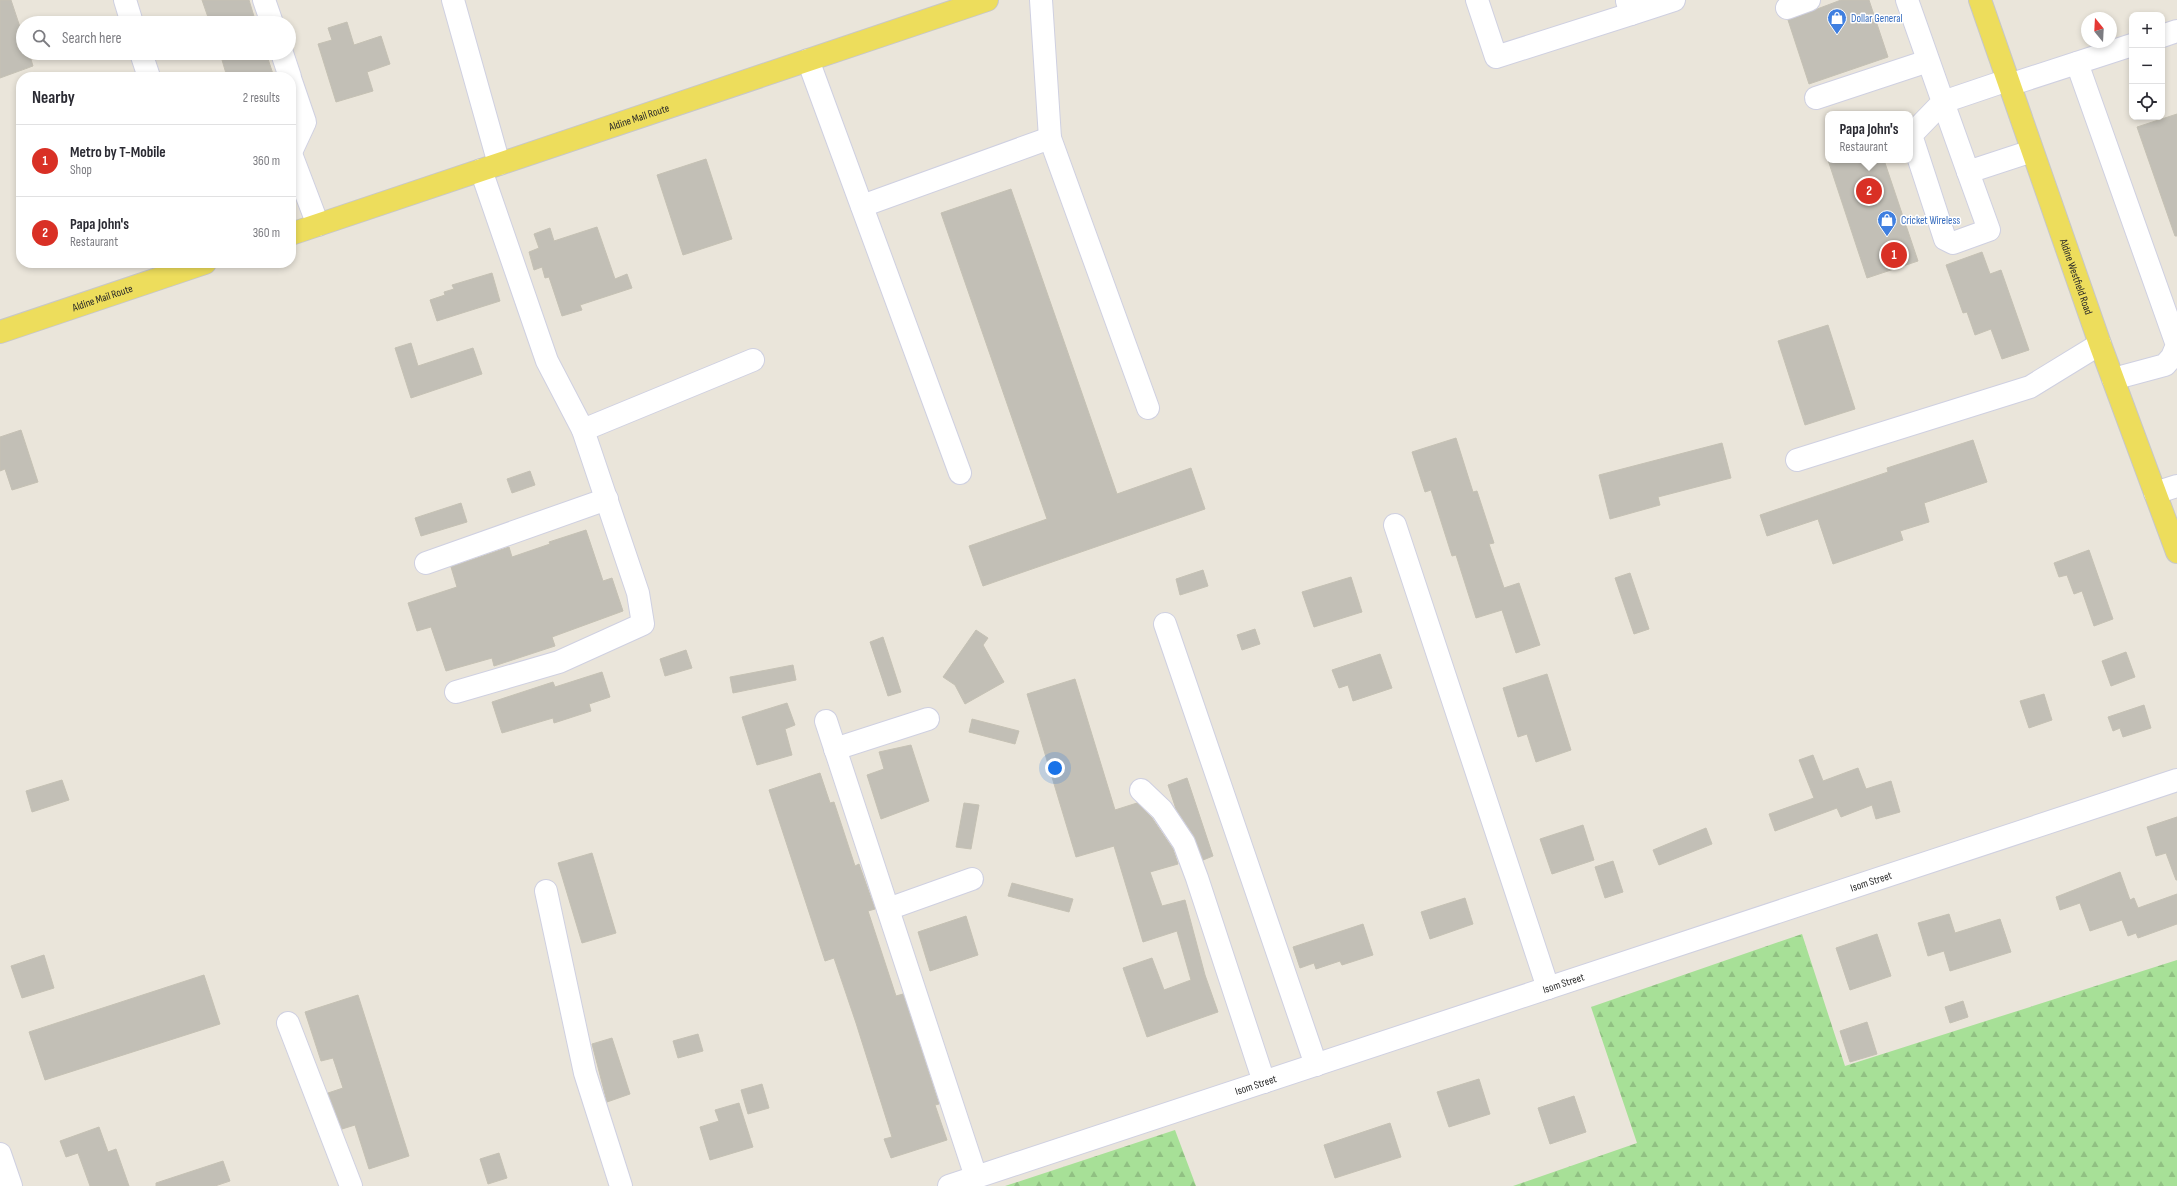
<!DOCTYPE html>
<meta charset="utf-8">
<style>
body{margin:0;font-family:"Sofia Sans Condensed",sans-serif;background:#f2f2f3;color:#2b2b33}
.controls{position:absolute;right:12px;top:12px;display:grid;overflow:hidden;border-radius:8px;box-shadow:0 2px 6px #0003}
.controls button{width:36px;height:36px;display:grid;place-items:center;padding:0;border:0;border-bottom:1px solid #e1e1e2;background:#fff;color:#2b2b33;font:20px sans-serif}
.compass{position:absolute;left:2081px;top:12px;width:36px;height:36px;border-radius:50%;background:#fff;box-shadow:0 2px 6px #0003;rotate:342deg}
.you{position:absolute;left:1055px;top:768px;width:14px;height:14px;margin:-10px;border:3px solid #fff;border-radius:50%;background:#1a73e8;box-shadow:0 0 0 6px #1a73e833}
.badge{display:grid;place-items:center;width:26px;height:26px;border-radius:50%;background:#d93025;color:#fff;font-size:13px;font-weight:700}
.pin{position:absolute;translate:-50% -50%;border:2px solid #fff;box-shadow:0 1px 4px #0006}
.popup{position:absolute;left:1825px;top:111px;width:88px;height:52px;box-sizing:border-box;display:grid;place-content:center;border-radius:8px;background:#fff;filter:drop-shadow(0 1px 3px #0005);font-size:13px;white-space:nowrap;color:#7c7c81}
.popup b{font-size:15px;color:#2b2b33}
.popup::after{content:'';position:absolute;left:50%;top:100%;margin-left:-8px;border:8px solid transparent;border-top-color:#fff}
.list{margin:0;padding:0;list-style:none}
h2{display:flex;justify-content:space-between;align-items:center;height:52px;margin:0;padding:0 16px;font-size:17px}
h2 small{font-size:13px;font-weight:400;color:#7c7c81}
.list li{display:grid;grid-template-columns:26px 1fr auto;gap:12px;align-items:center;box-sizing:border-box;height:72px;padding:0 16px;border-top:1px solid #e1e1e2}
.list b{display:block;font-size:15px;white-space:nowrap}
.list p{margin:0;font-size:13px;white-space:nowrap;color:#7c7c81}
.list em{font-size:13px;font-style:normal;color:#7c7c81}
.icon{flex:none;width:22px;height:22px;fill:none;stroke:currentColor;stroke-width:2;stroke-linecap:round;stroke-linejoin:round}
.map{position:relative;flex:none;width:2177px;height:1186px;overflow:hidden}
.search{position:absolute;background:#fff;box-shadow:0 2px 6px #0003;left:16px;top:16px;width:280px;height:44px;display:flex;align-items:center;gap:10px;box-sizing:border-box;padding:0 14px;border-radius:22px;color:#7c7c81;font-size:15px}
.panel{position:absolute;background:#fff;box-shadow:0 2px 6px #0003;left:16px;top:72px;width:280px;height:196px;border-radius:16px}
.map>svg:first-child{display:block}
.forest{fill:url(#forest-firs)}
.building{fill:#c2bfb6;stroke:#c5c1b4}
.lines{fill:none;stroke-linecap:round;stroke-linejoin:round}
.minor-casing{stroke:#cfd0e1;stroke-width:24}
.major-casing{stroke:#c7c7c7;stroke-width:24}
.minor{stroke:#fff;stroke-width:22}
.major{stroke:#eddd5c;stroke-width:22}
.labels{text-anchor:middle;stroke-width:3;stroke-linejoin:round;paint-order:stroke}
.shop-label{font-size:11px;fill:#366cbe;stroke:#fff;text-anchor:start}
.street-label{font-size:11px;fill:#282828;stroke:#fff}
</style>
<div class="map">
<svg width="2177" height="1186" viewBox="0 0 2177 1186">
<defs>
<pattern id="forest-firs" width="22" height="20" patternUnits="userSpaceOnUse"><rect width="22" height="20" fill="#a7e097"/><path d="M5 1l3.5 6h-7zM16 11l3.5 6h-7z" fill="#90c082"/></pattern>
</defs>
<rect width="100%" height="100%" fill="#eae5da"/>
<path class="forest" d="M1802,934L1845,1066L2177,960V1186H1513L1637,1143L1591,1007Z
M1175,1130L1196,1186H1005Z"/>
<path class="building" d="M0,0H11L23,36V53H29L33,66L0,78Z
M202,0H249L256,23H210Z
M1841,0H1869L1888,57L1809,84L1788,20Z
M347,22L354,45L381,36L390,64L367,72L373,91L336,102L318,44L332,40L328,28Z
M220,53H266L274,77H227Z
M2177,114V236H2175L2137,127Z
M706,159L732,239L683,255L657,175Z
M1828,160H1884L1918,261L1867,278Z
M1011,189L1117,494L1191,468L1205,509L983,586L969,546L1047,519L941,213Z
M597,227L615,279L627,274L632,288L580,305L582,310L562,316L549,277L545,278L542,267L534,270L529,252L539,248L534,234L550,228L554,241Z
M1982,252L1990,274L2001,270L2029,350L2002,359L1991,329L1975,335L1967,312L1963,313L1946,265Z
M492,273L500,301L437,321L430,300L445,295L444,292L454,289L452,285Z
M1828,325L1855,409L1805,425L1778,341Z
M411,343L418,366L473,348L482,374L411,398L395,348Z
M21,430L38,482L12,490L5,469L0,471V437Z
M1456,438L1473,492L1477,491L1494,543L1489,544L1504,588L1519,583L1540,645L1516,653L1502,610L1476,618L1456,555L1452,556L1431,490L1425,492L1412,452Z
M1973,440L1987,482L1924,503L1929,522L1900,531L1903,540L1833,564L1818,519L1767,536L1760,515L1888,472L1887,468Z
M1722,443L1731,478L1658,497L1660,505L1610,519L1599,475Z
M530,471L535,485L512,493L507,479Z
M461,503L467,522L421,536L415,518Z
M586,530L603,581L612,578L623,611L552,637L555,646L494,666L492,658L446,671L431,627L417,631L408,603L457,587L451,567L509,547L512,557L550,544L549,542Z
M2089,550L2113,619L2094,626L2082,591L2074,594L2067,575L2059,577L2054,563Z
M1203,570L1208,586L1180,595L1176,579Z
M1630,573L1649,629L1634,634L1615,578Z
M1351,577L1362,612L1314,627L1302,592Z
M1255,629L1260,644L1242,650L1237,635Z
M976,630L988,638L983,645L1004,682L965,704L955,685L943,677Z
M883,637L901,692L888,696L870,642Z
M686,650L692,668L665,676L660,659Z
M2126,652L2135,677L2111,686L2102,661Z
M1380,654L1392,688L1353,701L1348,685L1339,688L1332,670Z
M793,665L796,680L733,693L730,677Z
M602,672L610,697L589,704L591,711L554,723L553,718L502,733L492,702L553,682L555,687Z
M1547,674L1571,750L1536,762L1527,734L1518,737L1503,688Z
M1075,679L1115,810L1137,803L1152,818L1173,849L1178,864L1150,872L1162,906L1185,900L1205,975L1218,1012L1147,1037L1123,968L1152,958L1164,990L1191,980L1177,931L1143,942L1114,846L1076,857L1027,694Z
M2044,694L2052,720L2029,728L2020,701Z
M787,703L795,725L785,729L792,755L757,765L742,717Z
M2144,705L2151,728L2123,737L2120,728L2113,731L2108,717Z
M972,719L1019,731L1015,744L969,732Z
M911,745L929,801L881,819L867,775L884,769L879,752Z
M1813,755L1823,781L1858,768L1866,789L1891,781L1900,812L1876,819L1872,805L1841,817L1837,808L1775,831L1769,814L1814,798L1799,760Z
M820,773L830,803L834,802L855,866L859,864L875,909L868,911L896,996L903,994L939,1104L935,1105L947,1140L891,1158L884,1139L892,1137L856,1023L834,958L825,961L769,790Z
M1187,778L1213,856L1203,860L1194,836L1176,809L1168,785Z
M62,780L69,800L32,812L26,791Z
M964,803L979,805L971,849L956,847Z
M2177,817V880H2176L2166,853L2156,856L2147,827Z
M1583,825L1594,860L1552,874L1540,839Z
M1706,828L1712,844L1659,865L1653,850Z
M592,853L616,933L582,943L558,863Z
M1613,861L1623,892L1605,898L1595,867Z
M2120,872L2130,900L2134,898L2138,908L2177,894V924L2138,938L2136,933L2128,936L2122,920L2090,931L2080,903L2060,910L2056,897Z
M1012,883L1073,899L1069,912L1008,896Z
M1465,898L1473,924L1430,939L1421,912Z
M1949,914L1955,933L2000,919L2011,952L1950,971L1944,951L1928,956L1918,923Z
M966,916L978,955L930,971L918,932Z
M1363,924L1373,955L1342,965L1340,961L1316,969L1314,963L1300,968L1293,947Z
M1877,934L1891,976L1850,990L1836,948Z
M44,955L54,988L22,998L11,966Z
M204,975L220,1024L45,1080L29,1032Z
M358,995L409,1156L369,1169L355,1125L342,1129L328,1093L343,1088L333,1058L321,1061L305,1012Z
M1963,1001L1968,1017L1950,1023L1945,1007Z
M1867,1022L1877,1054L1850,1062L1840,1031Z
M698,1034L703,1051L678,1058L673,1041Z
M612,1038L630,1094L607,1102L592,1044Z
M1479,1079L1490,1114L1449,1127L1437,1092Z
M762,1084L769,1108L748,1114L741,1090Z
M1574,1096L1586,1132L1550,1144L1538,1108Z
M739,1103L753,1147L710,1160L700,1127L719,1121L715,1110Z
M1390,1123L1401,1157L1335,1178L1324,1145Z
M99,1127L108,1152L116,1149L129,1186H90L78,1153L66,1157L60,1141Z
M499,1153L507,1178L488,1184L480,1159Z
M223,1161L230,1181L215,1186H156V1183Z"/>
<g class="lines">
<defs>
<g id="minor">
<path d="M125,0L132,23"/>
<path d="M264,0L272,23"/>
<path d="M453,0L499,164"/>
<path d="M1041,0L1050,138L1148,408"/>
<path d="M1477,0L1496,57L1631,14"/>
<path d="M1907,0L1943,102L1914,132L1912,138L1945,239L1953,243L1989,230L1968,172"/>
<path d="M1627,1L1631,14L1674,0"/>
<path d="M1787,8L1809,0"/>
<path d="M2162,36L2177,31"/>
<path d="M141,53L149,77"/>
<path d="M282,53L290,77"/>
<path d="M808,60L960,473"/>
<path d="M2077,63L2177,345L2172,357L2165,365L2113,379"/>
<path d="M2008,80L1943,102L1968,172L2032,151"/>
<path d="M291,81L305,122L291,152"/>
<path d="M2009,85L2132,45"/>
<path d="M1816,98L1928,61"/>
<path d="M291,154L318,225"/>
<path d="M862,206L1050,138"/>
<path d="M583,430L753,360"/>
<path d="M1797,460L2030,387L2100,344"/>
<path d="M2155,493L2177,486"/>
<path d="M1395,525L1548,988"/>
<path d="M426,563L607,499"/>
<path d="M1165,624L1316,1065"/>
<path d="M456,692L559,662L643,624L638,593L583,430L547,361L481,170"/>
<path d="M826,721L976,1177"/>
<path d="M835,749L928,719"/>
<path d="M1141,790L1162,810L1184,843L1197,878L1264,1082"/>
<path d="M546,891L585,1073L621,1186"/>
<path d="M888,909L972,879"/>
<path d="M288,1023L351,1186"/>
<path d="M0,1154L11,1186"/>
<path id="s1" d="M949,1186L2177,780"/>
</g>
<g id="major">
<path id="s2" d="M1980,0L2100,344L2177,552"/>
<path id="s3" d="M291,234L987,0"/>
<path id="s4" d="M0,332L205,263"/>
</g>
</defs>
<use href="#minor" class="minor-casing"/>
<use href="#major" class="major-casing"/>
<use href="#minor" class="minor"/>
<use href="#major" class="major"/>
</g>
<defs>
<symbol id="shop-pin" viewBox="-11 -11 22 30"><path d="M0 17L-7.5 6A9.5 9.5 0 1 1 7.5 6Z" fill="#3f7fe0" stroke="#fff"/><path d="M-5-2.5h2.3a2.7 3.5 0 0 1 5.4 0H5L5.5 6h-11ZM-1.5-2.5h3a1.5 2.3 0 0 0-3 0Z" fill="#fff"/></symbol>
</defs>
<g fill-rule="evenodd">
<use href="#shop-pin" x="1826" y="7" width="22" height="30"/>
<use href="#shop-pin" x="1876" y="209" width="22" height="30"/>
</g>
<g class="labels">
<g class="shop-label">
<text x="1851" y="22">Dollar General</text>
<text x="1901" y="224">Cricket Wireless</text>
</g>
<g class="street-label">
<text dy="4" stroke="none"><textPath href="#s3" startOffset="367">Aldine Mail Route</textPath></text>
<text dy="4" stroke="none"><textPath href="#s2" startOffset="293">Aldine Westfield Road</textPath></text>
<text dy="4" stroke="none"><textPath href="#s4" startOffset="108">Aldine Mail Route</textPath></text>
<text dy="4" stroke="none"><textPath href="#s1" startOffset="971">Isom Street</textPath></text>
<text dy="4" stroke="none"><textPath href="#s1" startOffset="647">Isom Street</textPath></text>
<text dy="4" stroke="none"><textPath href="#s1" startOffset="323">Isom Street</textPath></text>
</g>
</g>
</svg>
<div class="controls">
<button>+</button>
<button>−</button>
<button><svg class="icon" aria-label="locate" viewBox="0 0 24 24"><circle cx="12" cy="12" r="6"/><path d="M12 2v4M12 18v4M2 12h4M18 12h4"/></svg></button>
</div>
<svg class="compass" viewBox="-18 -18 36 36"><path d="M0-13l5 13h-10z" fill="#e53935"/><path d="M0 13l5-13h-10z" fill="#7c7c81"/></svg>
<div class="you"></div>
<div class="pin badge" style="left:1894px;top:255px">1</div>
<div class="pin badge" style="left:1869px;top:191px">2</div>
<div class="popup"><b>Papa John's</b>Restaurant</div>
<div class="search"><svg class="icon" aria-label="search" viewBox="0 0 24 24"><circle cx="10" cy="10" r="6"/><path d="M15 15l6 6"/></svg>Search here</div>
<section class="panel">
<h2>Nearby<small>2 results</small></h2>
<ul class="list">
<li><span class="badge">1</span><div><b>Metro by T-Mobile</b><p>Shop</p></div><em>360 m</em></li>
<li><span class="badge">2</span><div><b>Papa John's</b><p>Restaurant</p></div><em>360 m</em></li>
</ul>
</section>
</div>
